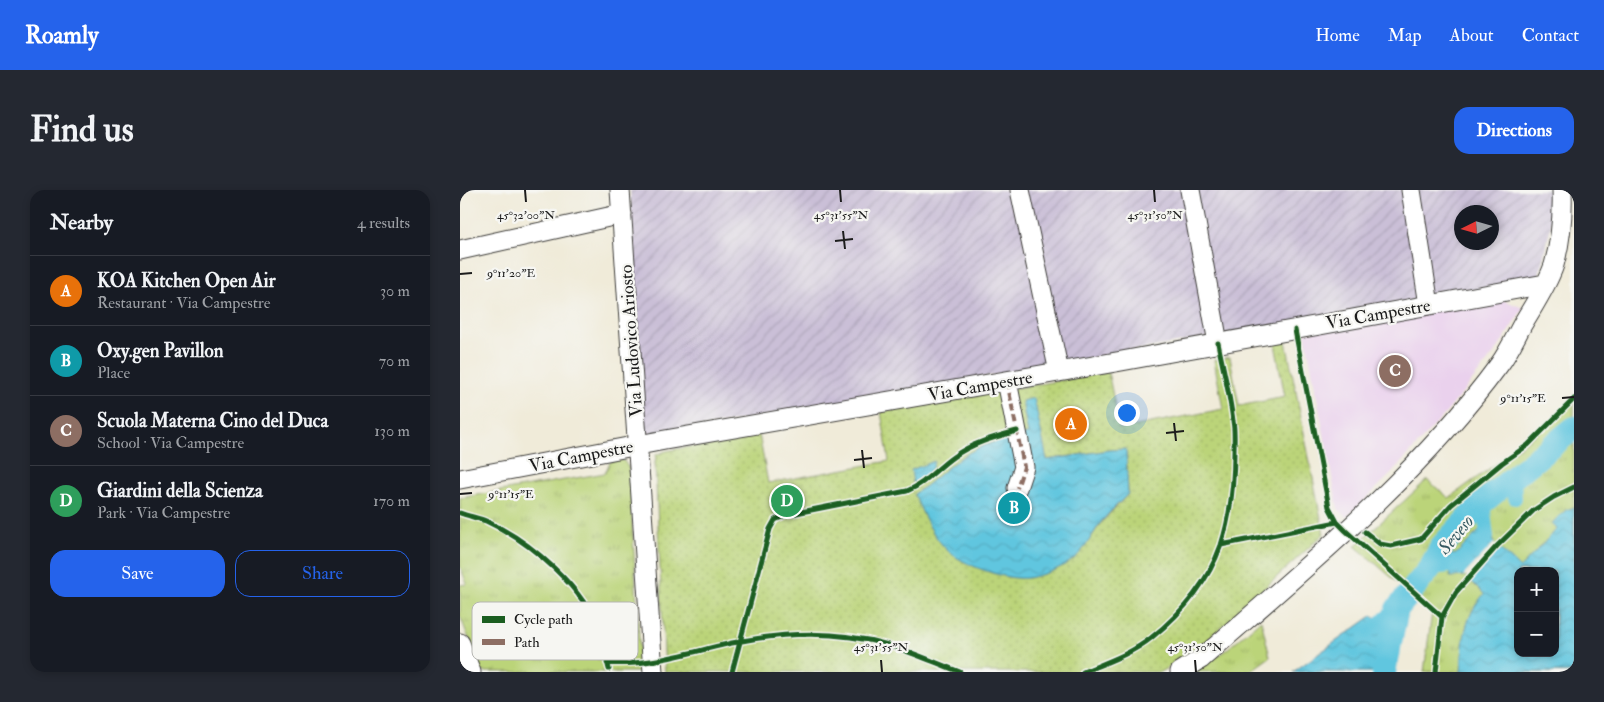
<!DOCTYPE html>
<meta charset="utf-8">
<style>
body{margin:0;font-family:"IM FELL Double Pica",serif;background:#242831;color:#f1f3f6}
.controls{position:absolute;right:15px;bottom:15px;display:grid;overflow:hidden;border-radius:10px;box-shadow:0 2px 8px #0003}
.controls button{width:45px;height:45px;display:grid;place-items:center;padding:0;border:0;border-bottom:1px solid #363941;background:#171b24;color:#f1f3f6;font:25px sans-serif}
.compass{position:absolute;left:994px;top:15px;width:45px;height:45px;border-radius:50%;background:#171b24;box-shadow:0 2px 8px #0003;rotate:265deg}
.you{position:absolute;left:666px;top:222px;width:18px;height:18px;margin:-12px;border:4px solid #fff;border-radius:50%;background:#1a73e8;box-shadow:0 0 0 8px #1a73e833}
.badge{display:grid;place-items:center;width:32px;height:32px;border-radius:50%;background:#2563eb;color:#fff;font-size:16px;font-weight:700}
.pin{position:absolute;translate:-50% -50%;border:2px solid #fff;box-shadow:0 1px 5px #0006}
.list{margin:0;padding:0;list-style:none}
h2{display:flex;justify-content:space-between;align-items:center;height:65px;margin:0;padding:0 20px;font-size:21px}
h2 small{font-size:16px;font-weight:400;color:#9ea1a6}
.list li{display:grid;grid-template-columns:32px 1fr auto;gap:15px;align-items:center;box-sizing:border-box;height:70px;padding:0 20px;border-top:1px solid #363941}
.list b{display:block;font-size:19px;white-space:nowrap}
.list p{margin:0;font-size:16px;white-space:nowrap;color:#9ea1a6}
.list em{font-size:16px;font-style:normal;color:#9ea1a6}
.actions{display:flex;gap:10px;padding:15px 20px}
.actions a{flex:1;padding:11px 0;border:1px solid #2563eb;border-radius:15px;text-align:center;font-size:18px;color:#2563eb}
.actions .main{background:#2563eb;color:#fff}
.map{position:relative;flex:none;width:1114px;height:482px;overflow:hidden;border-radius:15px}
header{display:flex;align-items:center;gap:30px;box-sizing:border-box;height:70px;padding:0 25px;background:#2563eb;color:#fff}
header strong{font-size:24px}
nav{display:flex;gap:28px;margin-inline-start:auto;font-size:18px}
.intro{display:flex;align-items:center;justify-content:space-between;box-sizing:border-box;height:120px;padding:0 30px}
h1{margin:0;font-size:35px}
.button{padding:12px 22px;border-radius:15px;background:#2563eb;color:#fff;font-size:18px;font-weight:700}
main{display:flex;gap:30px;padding:0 30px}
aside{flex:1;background:#171b24;border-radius:15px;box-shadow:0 2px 8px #0003}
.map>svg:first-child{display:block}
.built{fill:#ead1ed}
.industrial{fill:url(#industrial-furrows);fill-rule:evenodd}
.grass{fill:url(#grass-dots);stroke:#6c784a;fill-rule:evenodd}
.park{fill:url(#park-tufts);stroke:#6c784a;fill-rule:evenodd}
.water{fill:url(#water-waves);stroke:#3e717e;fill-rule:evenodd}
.pier{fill:#f0ebd9}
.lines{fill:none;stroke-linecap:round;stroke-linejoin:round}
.canal{stroke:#61c6df;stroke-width:14}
.river{stroke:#61c6df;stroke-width:24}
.minor-casing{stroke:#3c3b38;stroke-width:21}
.minor{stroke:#fff;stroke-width:19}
.quiet{stroke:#8d6e63;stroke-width:4;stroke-dasharray:8 4;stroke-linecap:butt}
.cycleway-casing{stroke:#f6f6f2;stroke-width:8}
.cycleway{stroke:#1b5e20;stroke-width:5}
.ticks{fill:none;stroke:#1c1c1c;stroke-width:2}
.labels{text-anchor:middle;stroke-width:4.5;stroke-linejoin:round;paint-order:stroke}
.street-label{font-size:18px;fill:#1c1c1c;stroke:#f6f6f2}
.water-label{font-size:19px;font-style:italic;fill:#345860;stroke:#f6f6f2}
.key{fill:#f6f6f2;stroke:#b5b5b2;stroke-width:1}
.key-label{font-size:14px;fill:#1c1c1c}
.ticks-label{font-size:12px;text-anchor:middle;fill:#1c1c1c;stroke:#f6f6f2;stroke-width:4.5;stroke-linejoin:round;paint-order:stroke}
</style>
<header>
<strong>Roamly</strong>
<nav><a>Home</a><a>Map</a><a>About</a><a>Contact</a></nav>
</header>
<div class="intro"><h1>Find us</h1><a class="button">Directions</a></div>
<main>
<aside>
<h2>Nearby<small>4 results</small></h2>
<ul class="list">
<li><span class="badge" style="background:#e8710a">A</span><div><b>KOA Kitchen Open Air</b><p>Restaurant · Via Campestre</p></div><em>30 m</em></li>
<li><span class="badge" style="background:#0f9aa8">B</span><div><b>Oxy.gen Pavillon</b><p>Place</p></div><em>70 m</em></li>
<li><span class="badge" style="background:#8d6e63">C</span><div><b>Scuola Materna Cino del Duca</b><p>School · Via Campestre</p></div><em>130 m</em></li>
<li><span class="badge" style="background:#2e9e5b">D</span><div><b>Giardini della Scienza</b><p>Park · Via Campestre</p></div><em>170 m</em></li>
</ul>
<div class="actions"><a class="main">Save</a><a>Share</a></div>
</aside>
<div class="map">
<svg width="1114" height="482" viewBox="0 0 1114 482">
<defs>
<pattern id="industrial-furrows" width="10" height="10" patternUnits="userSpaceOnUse" patternTransform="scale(1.25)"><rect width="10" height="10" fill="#cabfd7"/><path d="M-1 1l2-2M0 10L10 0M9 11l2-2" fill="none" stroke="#ada4b8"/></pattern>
<pattern id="grass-dots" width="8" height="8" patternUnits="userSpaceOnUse" patternTransform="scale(1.25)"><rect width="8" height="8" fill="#bbd479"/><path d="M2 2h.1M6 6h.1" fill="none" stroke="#a0b568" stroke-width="1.8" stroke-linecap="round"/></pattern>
<pattern id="park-tufts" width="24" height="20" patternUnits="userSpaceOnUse" patternTransform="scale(1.25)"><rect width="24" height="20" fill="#bbd479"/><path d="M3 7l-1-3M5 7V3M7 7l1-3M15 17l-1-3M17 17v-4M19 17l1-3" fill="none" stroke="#a0b568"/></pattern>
<pattern id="water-waves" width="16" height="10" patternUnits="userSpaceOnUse" patternTransform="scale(1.25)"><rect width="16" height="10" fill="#61c6df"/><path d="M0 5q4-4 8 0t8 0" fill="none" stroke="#54aabf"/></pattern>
</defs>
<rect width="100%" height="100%" fill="#f6f6f2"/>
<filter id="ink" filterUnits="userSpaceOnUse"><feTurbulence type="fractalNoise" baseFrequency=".02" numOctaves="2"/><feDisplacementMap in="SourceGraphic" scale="10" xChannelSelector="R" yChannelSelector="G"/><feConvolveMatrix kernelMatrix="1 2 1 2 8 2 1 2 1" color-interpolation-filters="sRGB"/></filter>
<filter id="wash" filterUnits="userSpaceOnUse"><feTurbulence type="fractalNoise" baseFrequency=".0096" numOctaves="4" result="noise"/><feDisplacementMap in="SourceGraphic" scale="20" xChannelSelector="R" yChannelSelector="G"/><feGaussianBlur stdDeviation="1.12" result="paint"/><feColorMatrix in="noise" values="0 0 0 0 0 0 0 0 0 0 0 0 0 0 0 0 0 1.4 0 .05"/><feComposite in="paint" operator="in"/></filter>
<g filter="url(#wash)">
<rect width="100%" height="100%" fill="#f0ebd9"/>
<path class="built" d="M1038,108L1063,118L1037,160L986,223L931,284L887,327L878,319L845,143Z"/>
<path class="industrial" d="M170,0H1093L1091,35L1078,89L185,247ZM1002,22H1032V52H1002Z"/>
<path class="grass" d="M826,151L864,344L732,464L700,482H205L195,273L196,265L206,261L299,244L308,293L429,271L421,222L648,182L660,239L763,219L754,170L770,167L779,216L825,207L815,154ZM568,244L586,270L649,260L666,259L668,304L640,334L626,355L613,370L467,296L500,268L520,257Z"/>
<path class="park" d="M1114,213V482H964L972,422L895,356L967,290L989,308L1067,251ZM1058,381H1095V463H1058Z
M158,269L164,271L169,278L181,482H22L0,426V395L7,394L0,376V308L145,283L150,272Z
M801,430L810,467L789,482H734L766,460Z"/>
<path class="water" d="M574,208L587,270L649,260L666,259L668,304C658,314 647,324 639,335C631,347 623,363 611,371C598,380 583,385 568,388C547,391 502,375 487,360C471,344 463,324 454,304C470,294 483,280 499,269C520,254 544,249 568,244L562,211Z
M474,271C473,282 463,289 453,293L451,280Z
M1114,317V482H1001C1003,452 1003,428 1024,404L1006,386L990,387L988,365L996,364L1020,340L1032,338L1034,353L1060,378L1097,339L1092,333L1106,320ZM1058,381H1095V463H1058Z
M913,425L923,439L918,473L915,482H833Z"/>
<path class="pier" d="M1034,353L1040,359L1011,391L1006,386H1003Z"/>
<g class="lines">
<path class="canal" d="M1054,286L1055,308
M1019,355L1027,347L1023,312
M970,378L1001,375L1005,371
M905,444L937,419"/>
<path class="river" d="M924,482L937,419L970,378L982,356L1023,312L1114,238"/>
</g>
</g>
<g filter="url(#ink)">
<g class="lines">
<defs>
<path id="minor" d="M160,0L193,482
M560,0L599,182
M730,0L758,153
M951,0L969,115
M0,60L162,24
M547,191L564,277L557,298
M0,289L205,250L656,172L1085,94
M0,453L11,482
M720,482L741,469C846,377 956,288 1039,175C1048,163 1055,148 1062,135C1073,116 1087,96 1094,75C1101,50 1103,26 1102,0"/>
</defs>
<use href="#minor" class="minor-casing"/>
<use href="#minor" class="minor"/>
<path class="quiet" d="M547,191L564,277L557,298"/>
<defs>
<path id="cycleway" d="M835,140L869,317L877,332L886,341L982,427
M0,323C8,326 18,328 26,331C70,351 125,398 141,446C144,457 146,468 149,479
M905,342L920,354L931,356L961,349L991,315L1042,273L1068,255L1114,209
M761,355L877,332
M147,473C190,477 239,459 282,451C330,442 381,441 428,455C452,462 476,473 500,482
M272,482L310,339L315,330L326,325L447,301C466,293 476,279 493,267C512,253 535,247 557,241
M623,482C647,472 671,464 691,448C721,424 748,392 761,355C770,327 774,291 774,262C774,252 775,241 773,231C770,205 763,179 758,153
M976,482L982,427L996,402L1037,356L1074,320L1094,307L1114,297"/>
</defs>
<use href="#cycleway" class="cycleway-casing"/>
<use href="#cycleway" class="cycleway"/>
</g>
</g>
<path class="ticks" d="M65,0L66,12M380,0L381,12M694,0L695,12M383,41L385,59M375,51L393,49M0,84L12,83M1102,208L1114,207M714,233L716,251M706,243L724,241M402,260L404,278M394,270L412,268M0,304L12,303M421,470L422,482M735,470L736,482"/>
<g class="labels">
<g class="street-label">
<text transform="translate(918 124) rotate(-10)" y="6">Via Campestre</text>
<text transform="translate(171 151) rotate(-94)" y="6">Via Ludovico Ariosto</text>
<text transform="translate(520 196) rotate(-10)" y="6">Via Campestre</text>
<text transform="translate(121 266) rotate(-11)" y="6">Via Campestre</text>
</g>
<g class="water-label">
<text transform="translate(995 344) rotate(-50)" y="7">Seveso</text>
</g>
</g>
<rect x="12" y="412" width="166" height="58" rx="8" class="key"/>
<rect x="22" y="426" width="23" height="7" fill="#1b5e20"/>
<rect x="22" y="449" width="23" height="6" fill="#8d6e63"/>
<g class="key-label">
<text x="54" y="434">Cycle path</text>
<text x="54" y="457">Path</text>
</g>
<g class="ticks-label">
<text x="66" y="29">45°32'00"N</text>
<text x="381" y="29">45°31'55"N</text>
<text x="695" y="29">45°31'50"N</text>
<text x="51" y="87">9°11'20"E</text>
<text x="1063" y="212">9°11'15"E</text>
<text x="51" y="308">9°11'15"E</text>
<text x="421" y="461">45°31'55"N</text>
<text x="735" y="461">45°31'50"N</text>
</g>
</svg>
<div class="controls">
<button>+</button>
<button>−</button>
</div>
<svg class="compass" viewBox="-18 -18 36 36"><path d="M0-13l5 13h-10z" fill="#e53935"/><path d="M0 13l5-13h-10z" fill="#9ea1a6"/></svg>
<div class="you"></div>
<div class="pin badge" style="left:611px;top:234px;background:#e8710a">A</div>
<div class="pin badge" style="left:554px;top:318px;background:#0f9aa8">B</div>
<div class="pin badge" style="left:935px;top:181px;background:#8d6e63">C</div>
<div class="pin badge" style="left:327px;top:311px;background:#2e9e5b">D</div>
</div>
</main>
